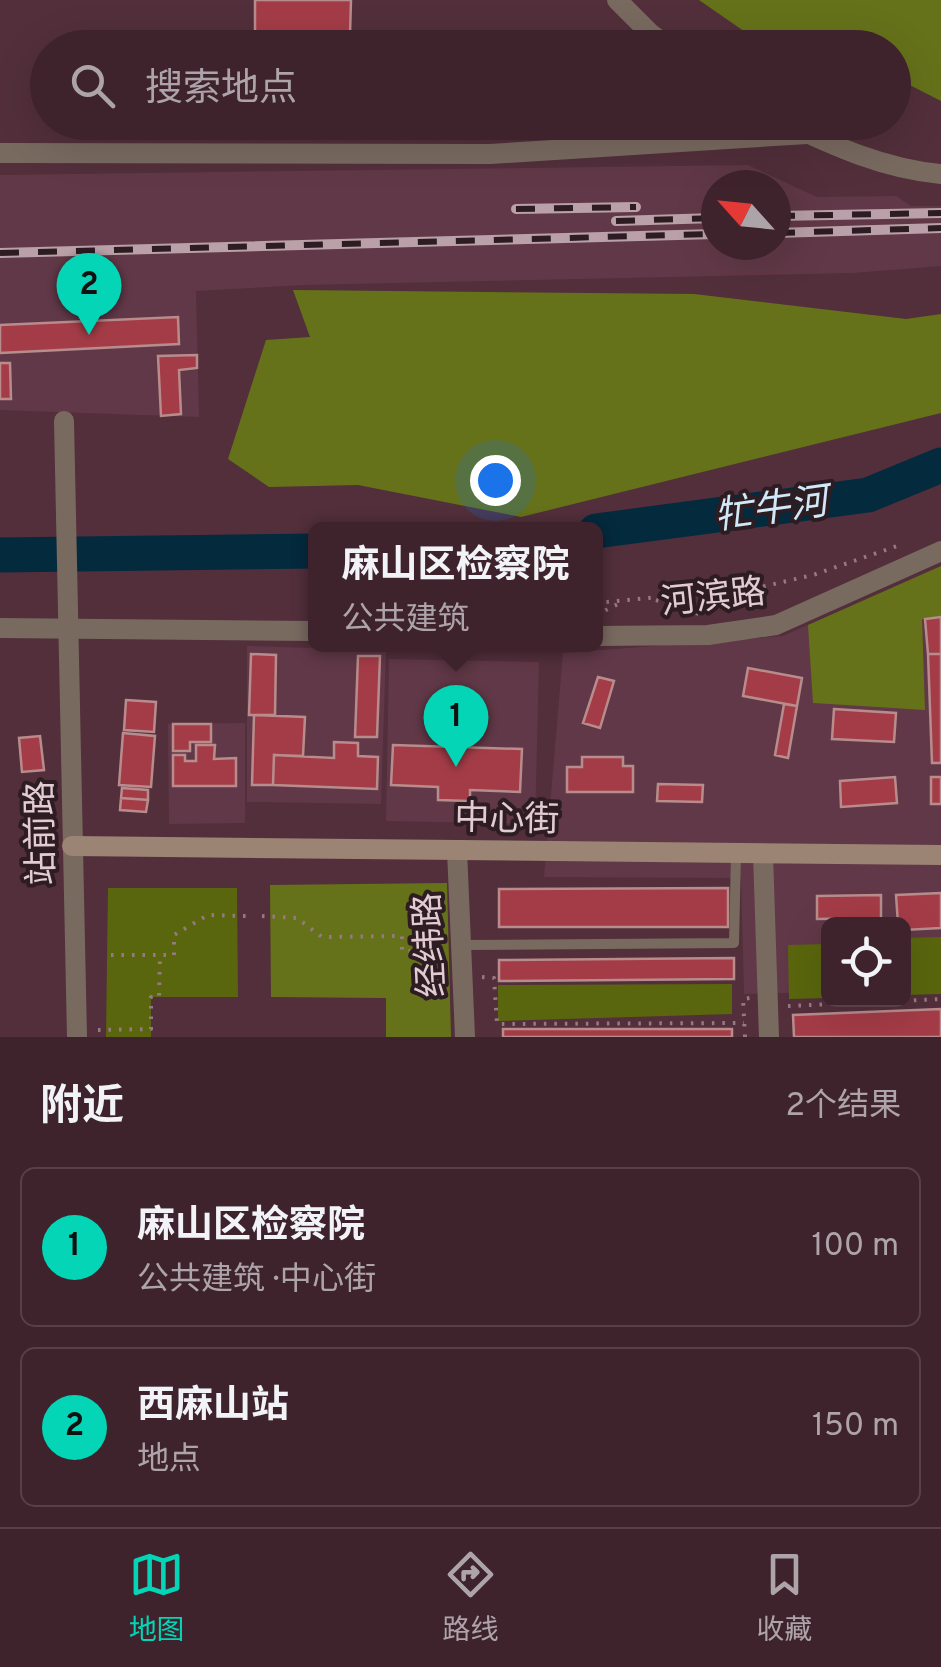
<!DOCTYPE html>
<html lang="zh">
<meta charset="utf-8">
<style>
body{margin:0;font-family:Overpass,"Noto Sans SC",sans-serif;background:#452b34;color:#f1f3f6}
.controls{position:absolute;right:30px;bottom:30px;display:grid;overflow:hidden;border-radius:15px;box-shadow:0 10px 40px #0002}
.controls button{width:90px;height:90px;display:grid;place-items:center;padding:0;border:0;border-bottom:2px solid #574048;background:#3e232c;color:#f1f3f6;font:50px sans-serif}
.compass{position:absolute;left:701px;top:170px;width:90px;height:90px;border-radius:50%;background:#3e232c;box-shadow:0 10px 40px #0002;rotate:297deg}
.you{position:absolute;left:495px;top:480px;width:35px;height:35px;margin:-25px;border:8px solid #fff;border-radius:50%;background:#1a73e8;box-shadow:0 0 0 15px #1a73e833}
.badge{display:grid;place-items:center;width:65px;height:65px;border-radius:50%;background:#03d5b6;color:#111;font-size:32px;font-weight:700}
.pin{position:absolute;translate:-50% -82px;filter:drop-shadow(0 2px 5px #0008)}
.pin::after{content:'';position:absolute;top:52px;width:35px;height:30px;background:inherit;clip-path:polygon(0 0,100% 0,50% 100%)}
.popup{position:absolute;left:308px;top:522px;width:295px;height:130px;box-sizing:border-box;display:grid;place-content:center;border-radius:15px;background:#3e232c;filter:drop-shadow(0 2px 8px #0005);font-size:32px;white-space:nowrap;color:#ada4a9}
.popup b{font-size:38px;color:#f1f3f6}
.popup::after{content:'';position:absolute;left:50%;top:100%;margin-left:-20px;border:20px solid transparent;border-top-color:#3e232c}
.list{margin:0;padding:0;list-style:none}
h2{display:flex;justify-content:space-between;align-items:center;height:130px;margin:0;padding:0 40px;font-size:42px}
h2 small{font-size:32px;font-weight:400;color:#ada4a9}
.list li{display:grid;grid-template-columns:65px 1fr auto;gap:30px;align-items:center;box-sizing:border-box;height:160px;margin:0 20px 20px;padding:0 20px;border:2px solid #574048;border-radius:15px}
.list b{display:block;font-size:38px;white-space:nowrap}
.list p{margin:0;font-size:32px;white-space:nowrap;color:#ada4a9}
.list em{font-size:32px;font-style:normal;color:#ada4a9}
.icon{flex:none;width:55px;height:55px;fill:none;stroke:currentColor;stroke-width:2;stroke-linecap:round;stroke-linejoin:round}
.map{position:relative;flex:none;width:941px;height:1037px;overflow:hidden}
.search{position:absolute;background:#3e232c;box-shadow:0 10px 40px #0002;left:30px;right:30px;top:30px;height:110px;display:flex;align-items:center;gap:25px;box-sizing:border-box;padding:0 35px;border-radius:55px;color:#ada4a9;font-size:38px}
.sheet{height:490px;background:#3e232c}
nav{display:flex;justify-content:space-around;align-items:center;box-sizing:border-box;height:140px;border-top:2px solid #574048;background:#3e232c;font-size:28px;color:#ada4a9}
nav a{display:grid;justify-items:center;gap:5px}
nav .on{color:#03d5b6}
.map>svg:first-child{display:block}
.built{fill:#613847;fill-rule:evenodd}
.green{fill:#5a660d}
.forest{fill:#66721a}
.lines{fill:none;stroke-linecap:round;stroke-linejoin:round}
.river{stroke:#042a3e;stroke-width:35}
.building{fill:#a43c47;stroke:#b88c8d;stroke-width:2.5}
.path{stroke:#977983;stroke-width:4;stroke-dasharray:2.5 8;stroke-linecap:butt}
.service{stroke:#796a60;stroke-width:10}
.minor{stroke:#796a60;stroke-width:20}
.tertiary{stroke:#796a60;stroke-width:20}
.secondary{stroke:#9b8474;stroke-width:20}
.rail-casing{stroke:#baa0a8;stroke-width:10}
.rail{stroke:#2d1d22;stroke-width:6;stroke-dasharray:19;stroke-linecap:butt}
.labels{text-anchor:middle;stroke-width:8;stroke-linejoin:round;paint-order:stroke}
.street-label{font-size:35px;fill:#e2cbd2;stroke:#2d1d22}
.water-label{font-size:38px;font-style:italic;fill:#d0e8f8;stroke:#2d1d22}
</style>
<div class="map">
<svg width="941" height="1037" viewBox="0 0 941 1037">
<rect width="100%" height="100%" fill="#522f3b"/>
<path class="built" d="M748,165L817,197L896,196L911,206H941V266L853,273L304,285L196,291L199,417L0,410V175ZM716,185H776V245H716Z
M941,566V990L904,991V924H828V992L744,994L741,878L544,877L563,653L783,636Z
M247,646L386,650L381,804L247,802Z
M389,659L539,662L535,824L386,821Z
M245,723V823L169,824L168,724Z"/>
<path class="green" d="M108,888H237L238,997H151V1037H106Z
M828,935V998L789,999L788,945L827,944Z
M941,937V994L904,995V938Z
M732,984V1014L498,1021V985Z"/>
<path class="forest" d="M699,0H941V101L894,77V48L767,47Z
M293,290L694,294L906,319L941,314V413L521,517L358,485L269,487L228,459L266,340L310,337Z
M941,566V618L922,619L925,710L813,703L808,625Z
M447,883L451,1037H386V998L271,997L270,885Z"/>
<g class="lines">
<path class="river" d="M596,531L868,495L941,465
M0,555L316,551"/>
</g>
<path class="building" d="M255,0H351L350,35L255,34Z
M178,317L179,344L0,353V325Z
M197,355V368L179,370L181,414L161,416L158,356Z
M0,363H10L11,399H0Z
M941,617V654H928L925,619Z
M251,654L276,655L275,715H249Z
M928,654H941V763H932Z
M358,656H380L377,737H355Z
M748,668L802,678L797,706L743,696Z
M598,677L614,681L600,728L583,723Z
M126,700L156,702L154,732L124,730Z
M784,704L797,706L788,758L775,755Z
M834,709L896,713L894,742L832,739Z
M254,715L305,717L303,756L274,755L273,785H252Z
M173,724H211V742H190V751H173Z
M123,733L155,736L151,787L119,785Z
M40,736L44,770L22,772L19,738Z
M334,742L358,743V756L378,757L377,789L273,785L274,755L334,758Z
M196,745H215L214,759L236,758V786H173V755H185V761H196Z
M393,745L522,749L520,792L470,790V801L438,800V787L391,785Z
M582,757H623V766H633V792H567V767H582Z
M895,777L897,803L841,807L840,781Z
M931,777H941V804H931Z
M658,784L703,785L702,802L657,801Z
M122,788L148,790V800L121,798Z
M121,798L148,800L146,812L120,810Z
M728,888V927H499V889Z
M941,893V928L904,930V924H898L896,895Z
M881,895V918L817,919V896Z
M734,958V979L499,981V960Z
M941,1009V1037H794L793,1015Z
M503,1029H732V1037H503Z"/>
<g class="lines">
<path class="path" d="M656,600L699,614
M596,603L761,587L813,575L903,544
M596,615L618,604
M262,916L297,918L322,937L402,936V951H442
M111,955H174V935L208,915L247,916
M482,977L494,978L497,1024L744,1023
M788,1006L941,999
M98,1030L151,1029V997H159L160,955
M745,1037L743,999L750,998"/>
<path class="service" d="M461,945L734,943L736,854"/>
<path class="minor" d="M0,153L490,154L807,134
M0,628L316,631
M596,636L708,635L776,625L941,551
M457,850L465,1037
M763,854L769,1037"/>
<path class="tertiary" d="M617,0L651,34L671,48
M783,122C834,146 884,169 941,174
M64,421L77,1037"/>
<path class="secondary" d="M72,846L941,855"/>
<defs>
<path id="rail" d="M516,209L636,207
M776,216L941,213
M616,221L716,218
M776,233L941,228
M0,253L716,234"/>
</defs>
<use href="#rail" class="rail-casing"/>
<use href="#rail" class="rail"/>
</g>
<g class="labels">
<g class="street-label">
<text transform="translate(713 596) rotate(-6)" y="12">河滨路</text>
<text transform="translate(507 818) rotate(1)" y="12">中心街</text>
<text transform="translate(40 833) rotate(-91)" y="12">站前路</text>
<text transform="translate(429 945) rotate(-93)" y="12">经纬路</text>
</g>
<g class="water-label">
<text transform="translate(771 508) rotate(-8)" y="13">牤牛河</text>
</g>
</g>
</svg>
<div class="controls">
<button><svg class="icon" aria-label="locate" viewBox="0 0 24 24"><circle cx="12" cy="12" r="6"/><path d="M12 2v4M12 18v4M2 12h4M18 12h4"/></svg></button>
</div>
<svg class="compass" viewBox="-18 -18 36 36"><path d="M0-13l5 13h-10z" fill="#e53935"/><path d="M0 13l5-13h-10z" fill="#ada4a9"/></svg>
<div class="you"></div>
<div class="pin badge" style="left:456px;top:767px">1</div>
<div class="popup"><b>麻山区检察院</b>公共建筑</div>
<div class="pin badge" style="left:89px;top:335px">2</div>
<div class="search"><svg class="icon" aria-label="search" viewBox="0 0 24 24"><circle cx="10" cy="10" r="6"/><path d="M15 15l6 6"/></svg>搜索地点</div>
</div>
<section class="sheet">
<h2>附近<small>2个结果</small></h2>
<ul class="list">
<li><span class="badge">1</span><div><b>麻山区检察院</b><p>公共建筑 · 中心街</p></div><em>100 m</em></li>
<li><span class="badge">2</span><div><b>西麻山站</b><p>地点</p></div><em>150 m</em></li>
</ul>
</section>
<nav>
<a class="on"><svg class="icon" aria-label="map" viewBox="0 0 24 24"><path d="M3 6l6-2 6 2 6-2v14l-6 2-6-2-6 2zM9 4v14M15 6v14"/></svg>地图</a>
<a><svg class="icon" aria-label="directions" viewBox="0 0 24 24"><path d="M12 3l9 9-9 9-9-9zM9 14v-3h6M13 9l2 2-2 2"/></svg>路线</a>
<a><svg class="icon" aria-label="saved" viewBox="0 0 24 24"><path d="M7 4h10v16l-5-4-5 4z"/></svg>收藏</a>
</nav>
